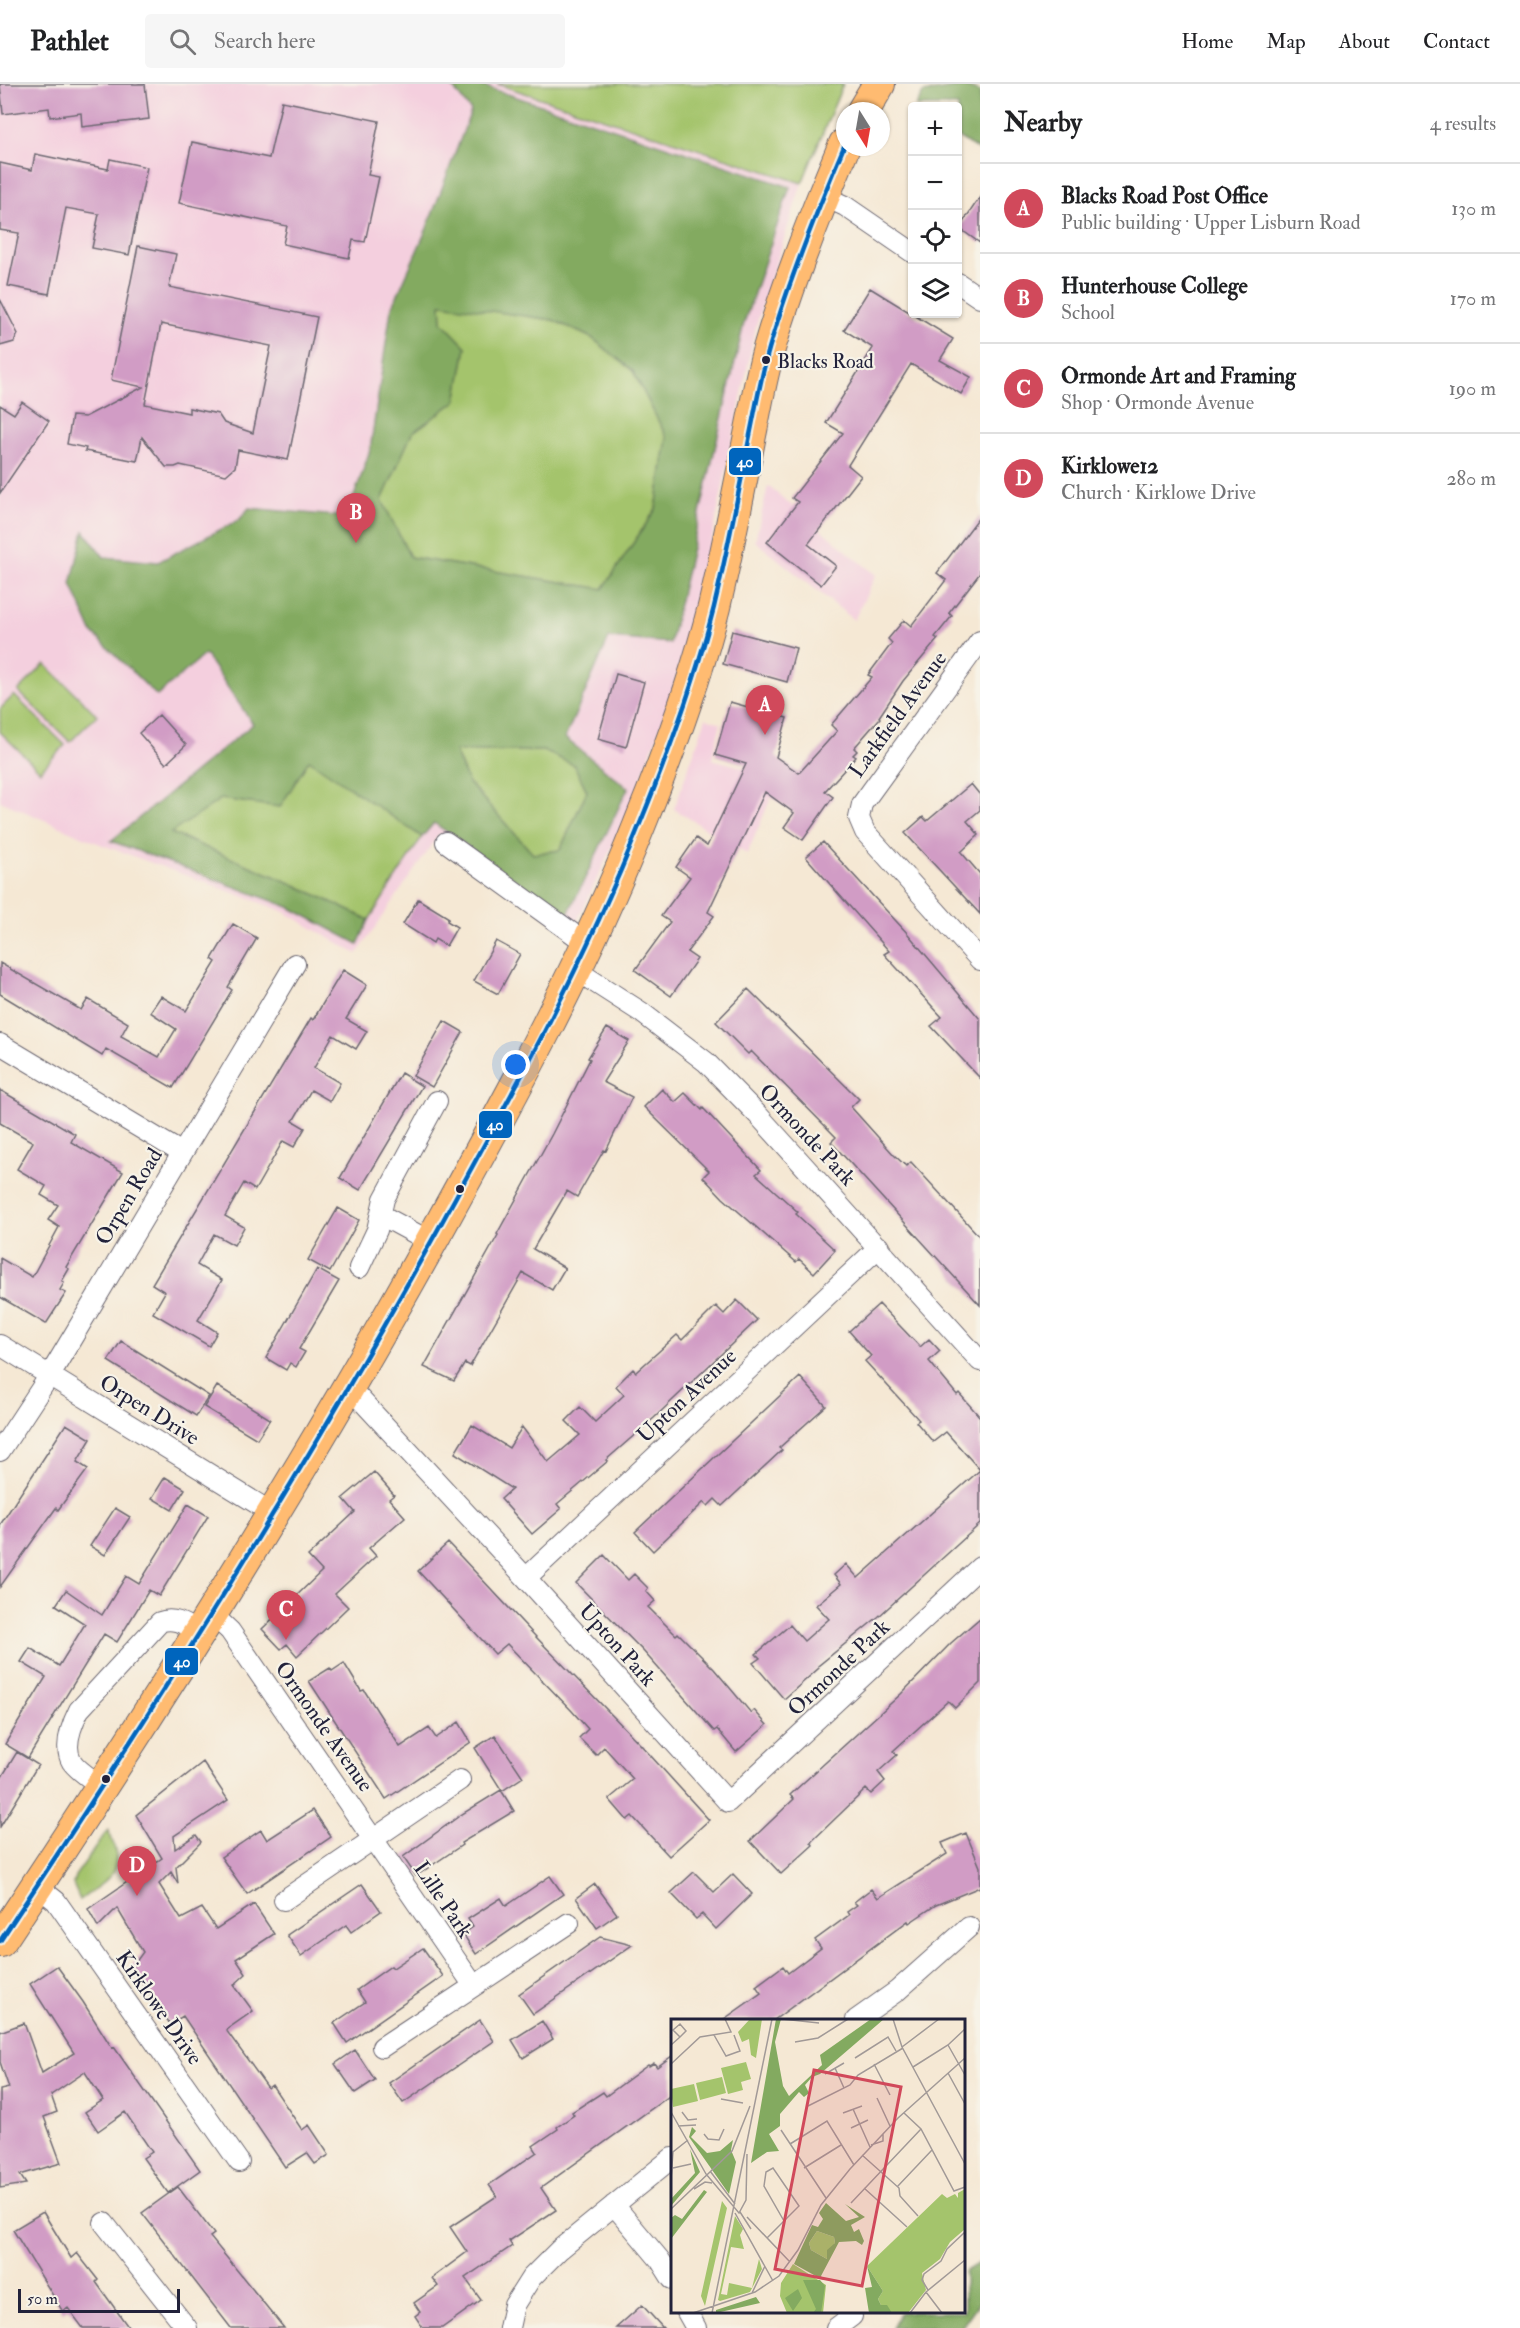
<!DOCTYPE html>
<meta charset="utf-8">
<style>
body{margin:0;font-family:"IM FELL Double Pica",serif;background:#f6f6f6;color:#202124}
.controls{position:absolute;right:18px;top:18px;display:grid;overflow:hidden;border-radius:6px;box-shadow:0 2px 4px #0004}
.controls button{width:54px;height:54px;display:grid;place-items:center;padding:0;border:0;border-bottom:2px solid #e0e0e0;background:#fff;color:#202124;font:30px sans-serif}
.compass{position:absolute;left:836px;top:18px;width:54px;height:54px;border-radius:50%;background:#fff;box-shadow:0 2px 4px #0004;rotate:169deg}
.scale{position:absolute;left:18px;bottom:15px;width:162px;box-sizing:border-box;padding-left:6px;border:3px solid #22223b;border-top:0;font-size:16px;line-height:21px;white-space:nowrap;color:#22223b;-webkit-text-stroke:4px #f7f3e8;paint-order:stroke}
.you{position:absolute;left:516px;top:981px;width:21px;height:21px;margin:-15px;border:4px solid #fff;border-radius:50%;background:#1a73e8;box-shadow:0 0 0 9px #1a73e833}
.badge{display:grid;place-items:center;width:39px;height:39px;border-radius:50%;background:#d1495b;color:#fff;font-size:20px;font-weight:700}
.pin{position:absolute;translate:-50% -50px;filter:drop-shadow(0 2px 3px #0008)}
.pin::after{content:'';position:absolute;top:32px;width:21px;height:18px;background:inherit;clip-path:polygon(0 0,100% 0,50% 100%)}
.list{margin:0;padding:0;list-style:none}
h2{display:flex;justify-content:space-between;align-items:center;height:78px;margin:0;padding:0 24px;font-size:26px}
h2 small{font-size:20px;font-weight:400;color:#757577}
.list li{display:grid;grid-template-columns:39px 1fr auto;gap:18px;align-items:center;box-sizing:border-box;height:90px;padding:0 24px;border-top:2px solid #e0e0e0}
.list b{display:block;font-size:22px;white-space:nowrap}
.list p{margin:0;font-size:20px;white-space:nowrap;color:#757577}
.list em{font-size:20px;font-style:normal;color:#757577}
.icon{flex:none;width:33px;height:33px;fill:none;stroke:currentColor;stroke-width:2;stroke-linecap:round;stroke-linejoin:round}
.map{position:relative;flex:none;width:980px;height:2244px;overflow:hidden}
header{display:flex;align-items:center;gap:36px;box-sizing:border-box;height:84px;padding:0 30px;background:#fff;border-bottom:2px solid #e0e0e0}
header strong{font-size:28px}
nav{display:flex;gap:33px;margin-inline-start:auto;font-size:21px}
.search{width:420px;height:54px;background:#f6f6f6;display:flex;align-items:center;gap:15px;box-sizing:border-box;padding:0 21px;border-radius:6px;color:#757577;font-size:22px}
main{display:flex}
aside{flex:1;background:#fff}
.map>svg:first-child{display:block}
.built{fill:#f4cfde}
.green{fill:#a4c46c;stroke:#637354;stroke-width:1.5}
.forest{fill:#83aa60;stroke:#52664e;stroke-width:1.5;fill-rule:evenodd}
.building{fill:#d19cc5;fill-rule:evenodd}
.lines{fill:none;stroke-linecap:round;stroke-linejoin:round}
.minor-casing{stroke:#6c6771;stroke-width:22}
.primary-casing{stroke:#6c6771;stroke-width:34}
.minor{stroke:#fff;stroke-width:20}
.primary{stroke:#ffbb71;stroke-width:32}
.bus-1-casing{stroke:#f7f3e8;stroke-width:9}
.bus-1{stroke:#0065bd;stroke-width:4.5}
.bus-dot{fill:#22223b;stroke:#f7f3e8;stroke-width:2}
.labels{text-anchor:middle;stroke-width:4.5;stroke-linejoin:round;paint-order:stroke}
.bus-label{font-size:20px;fill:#22223b;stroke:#f7f3e8;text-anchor:start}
.street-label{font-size:22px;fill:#22223b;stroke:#f7f3e8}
.inset-road{fill:none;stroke:#a19997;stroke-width:1.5}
.view{fill:#d1495b;fill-opacity:0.15;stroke:#d1495b;stroke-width:3}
.inset-edge{fill:none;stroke:#22223b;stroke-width:3}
.line-badge{stroke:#f7f3e8;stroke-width:2}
.badge-label{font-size:16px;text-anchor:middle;font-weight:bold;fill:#fff}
</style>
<header>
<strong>Pathlet</strong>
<div class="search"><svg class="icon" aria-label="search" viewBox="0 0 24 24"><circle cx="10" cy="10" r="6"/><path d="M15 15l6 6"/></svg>Search here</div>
<nav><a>Home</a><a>Map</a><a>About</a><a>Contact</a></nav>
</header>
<main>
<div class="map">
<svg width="980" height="2244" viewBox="0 0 980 2244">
<rect width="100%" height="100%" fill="#f7f3e8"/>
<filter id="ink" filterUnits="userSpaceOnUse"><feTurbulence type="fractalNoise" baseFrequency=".0167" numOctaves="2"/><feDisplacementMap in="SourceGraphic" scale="12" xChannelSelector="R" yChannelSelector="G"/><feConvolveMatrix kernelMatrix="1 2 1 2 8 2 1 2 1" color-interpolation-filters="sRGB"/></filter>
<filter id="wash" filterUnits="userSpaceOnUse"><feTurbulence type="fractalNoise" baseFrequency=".008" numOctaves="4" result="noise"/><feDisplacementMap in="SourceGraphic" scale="24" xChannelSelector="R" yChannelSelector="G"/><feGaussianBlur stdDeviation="1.35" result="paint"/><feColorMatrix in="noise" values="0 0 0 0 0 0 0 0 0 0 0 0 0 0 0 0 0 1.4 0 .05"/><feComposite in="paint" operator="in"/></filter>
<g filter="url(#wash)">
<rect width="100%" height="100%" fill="#f5e8d4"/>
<path class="built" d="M0,0H497L802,99L756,242L701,508L671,613L632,720L573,846L439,750L357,870L283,827L100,760L0,717Z
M768,402L876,491L854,536L755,457Z
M706,634L721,639L712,675L780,693L747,770L674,725Z"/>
<path class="green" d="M497,0H843L802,99Z
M441,219L553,236L592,254L633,287L667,354L656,425L603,505L410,473L382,416L412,349L456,317L466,263L442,238Z
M45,580L97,631L70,658L18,607Z
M14,611L65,661L40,687L0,648V625Z
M455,667H544L574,681L587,707L560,766L533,770L468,698Z
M309,675L422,753L369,836L293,800L170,749L221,715L280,723Z
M108,1746C127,1787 112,1792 80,1816L73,1800L75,1792Z"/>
<path class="forest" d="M450,0H477L790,103L744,239L670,559L609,554L565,654L628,704L567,832L434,739L422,753L309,676L280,723L221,715L171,749L293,800L369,836L358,860L289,823L111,757L253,640L205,570L157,612L92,548L71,500L84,447L104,473L158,478L239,436L249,424L347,433L370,366L391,226L427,144L471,27ZM441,220L553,236L592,254L633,287L667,354L656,425L603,505L410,473L382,416L412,349L456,317L466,263L442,238ZM455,667H544L574,681L587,707L560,766L533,770L468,698Z
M964,2L980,8V67L958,53V22H916L923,9Z
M980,2178V2217L961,2244H892L901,2228H964V2188Z"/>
<g id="blocks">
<path class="building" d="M0,0H145L149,35L82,43L81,29L50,33L49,24L3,30Z
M282,17L379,37L368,91L379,93L365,158L353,156L349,174L283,160L287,142L179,119L192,58L269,74Z
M35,70L108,85L110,75L147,83L129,171L92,164L99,130L66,124L49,210L8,202L19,149L0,146V79L32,86Z
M980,113V159L959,144Z
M138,162L176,170L169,203L317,233L288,376L238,366L235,383L226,391L180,381L175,383H166L142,353L137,377L85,367L86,364L67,360L72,332L85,333L143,303L111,296ZM161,240L271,262L253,349L224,339L218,330L189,324V329L145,320Z
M870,204L953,255L940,276L971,293L961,310L911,280L848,381L861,392L808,460L836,482L821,501L767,458L798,418L792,414L843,349L826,339L873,264L844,246Z
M0,215L18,250L14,258L0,262Z
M22,318L49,337L0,409V321L14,330Z
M980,432V489L949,529L952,532L935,553L938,555L903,597L879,633L880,634L854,664L857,667L853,671L856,673L825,707L833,713L803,756L784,743L794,729L765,708L708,828L714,832L687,868L697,875L671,912L635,886L670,838L661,832L690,793L676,783L696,754L707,762L746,680L715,671L730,618L787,634L776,673L799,689L837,647L831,641L872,593L868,591L892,559L888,555L904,536L911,542L946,496L937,489Z
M732,547L796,564L787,598L723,580Z
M616,590L644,598L626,663L598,655Z
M159,631L186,661L166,680L139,649Z
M971,700L980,711V726L967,737L979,751L961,768L980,790V830L905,749L923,733L927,737Z
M823,758L908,850L980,935V994L931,942L942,933L884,870L889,867L806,773Z
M418,815L449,834L447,837L457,843L446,862L435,855L433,859L403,840Z
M233,840L257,854L228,903L232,906L173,1004L106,965L102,972L0,910V879L81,926L88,915L128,939L121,952L159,973L176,945L150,928L161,912L186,927L216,878L212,875Z
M496,857L520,870L498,910L474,897Z
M343,886L367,901L346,935L367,947L356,965L333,951L314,984L340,999L330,1017L311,1006L293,1037L305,1044L294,1063L283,1057L255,1106L244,1099L225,1132L244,1143L234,1161L214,1150L197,1181L222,1196L198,1236L217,1248L209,1262L153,1229L165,1208L152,1200L311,934L313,936Z
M748,905L859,1015L851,1023L894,1071L906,1082L911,1078L980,1153V1221L831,1058L836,1053L751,967L748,970L716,938Z
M444,937L463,948L432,1003L413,992Z
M607,944L629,957L603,998L632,1013L606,1067L604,1066L577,1113L567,1107L533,1165L565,1184L552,1206L523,1189L470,1282L465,1279L454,1297L424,1283L498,1151L497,1150L552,1050L590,975L588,974Z
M401,989L422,1002L360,1106L340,1094Z
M662,1005L675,1018L685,1009L702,1026L703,1024L761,1086L756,1090L798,1128L796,1130L835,1166L814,1189L799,1175L796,1178L723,1114L703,1093L709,1087L644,1023Z
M0,1006L75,1050L71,1058L123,1088L66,1183L69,1185L62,1197L64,1199L60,1206L66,1209L46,1240L0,1213V1174L32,1193L59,1143L48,1136L58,1121L41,1111L46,1102L17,1085L33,1058L0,1039Z
M338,1124L359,1136L330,1188L308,1176Z
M317,1185L339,1197L299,1265L305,1268L296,1283L290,1279L286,1286L266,1274Z
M737,1216L757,1236L654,1334L606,1376L608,1377L557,1420L561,1425L532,1450L501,1415L512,1405L455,1369L472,1341L509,1364L522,1343L548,1378L580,1351L566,1337L580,1323L595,1338L624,1311L616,1302L633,1285L636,1288L677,1251L682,1256L716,1222L724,1230Z
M879,1220L920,1263L929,1255L940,1267L929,1277L957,1311L959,1309L980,1333V1440L878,1533L818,1582L819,1584L784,1615L753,1579L760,1574L756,1570L790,1541L804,1557L829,1535L816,1521L841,1500L834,1491L846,1480L858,1494L980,1386L946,1348L933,1358L916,1338L919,1336L865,1277L871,1272L849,1247Z
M121,1257L209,1312L196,1332L108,1277Z
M800,1293L826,1322L779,1364L782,1366L722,1422L715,1415L708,1422L704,1418L653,1467L635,1448Z
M217,1302L270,1335L257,1355L204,1323Z
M66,1340L91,1355L77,1378L88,1385L58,1426L56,1424L0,1503V1441Z
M374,1388L394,1411L389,1415L405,1433L369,1464L376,1472L335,1510L348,1523L297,1572L287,1560L281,1565L262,1545L322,1487L308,1472L355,1428L343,1414Z
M165,1393L185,1405L172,1426L152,1414Z
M188,1420L208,1432L159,1512L149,1506L117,1558L104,1550L28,1674L5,1660L46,1593L21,1578L30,1564L59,1582L85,1540L56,1521L66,1506L102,1531L126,1492L139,1500Z
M115,1424L130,1433L105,1471L90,1462Z
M448,1459L536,1553L640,1660L709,1736L669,1772L632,1732L627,1736L609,1715L633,1695L604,1663L596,1671L579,1654L588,1645L572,1627L507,1560L495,1570L418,1487Z
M604,1471L628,1496L634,1490L648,1504L646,1507L655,1517L648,1523L676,1551L678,1549L714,1585L751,1629L754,1626L767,1641L736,1668L717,1645L714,1647L643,1567L576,1499Z
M980,1534V1599L955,1624L948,1617L893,1667L897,1671L878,1688L885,1697L871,1710L866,1705L811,1758L813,1761L781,1790L750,1757L794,1715L790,1711L804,1698L901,1610L951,1559Z
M344,1579L361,1607L364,1606L400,1663L429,1644L436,1654L459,1638L471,1658L386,1715L309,1597L330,1584L332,1587Z
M495,1651L523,1693L502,1707L475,1664Z
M17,1668L38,1681L0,1743V1696Z
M203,1678L228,1716L174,1752L175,1765L196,1751L201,1758L176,1783L178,1800L171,1788L159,1800L181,1835L202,1824L216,1845L254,1820L274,1850L236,1875L246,1890L234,1901L253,1927L226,1946L268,2004L272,2001L302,2046L309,2041L329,2071L315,2080L307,2069L285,2083L183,1932L170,1940L132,1883L143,1868L117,1824L98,1843L88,1825L162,1774L136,1731Z
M501,1706L514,1727L461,1759L462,1761L416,1792L403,1773L462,1730Z
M313,1726L331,1753L247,1810L221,1773L261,1746L267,1756Z
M966,1749L980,1783V1803L936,1821L909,1839L908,1837L774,1936H723L761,1909L756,1902L783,1882L788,1889L821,1864L815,1856L849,1831L847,1828L857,1821L854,1818L871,1805L878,1814L947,1770L942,1759Z
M694,1788L714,1808L733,1790L752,1810L716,1845L702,1830L696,1835L671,1809Z
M550,1792L563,1810L476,1870L463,1850L473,1843L468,1835L501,1814L506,1822Z
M362,1800L381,1827L351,1848L346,1841L301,1872L287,1851Z
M595,1800L617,1830L597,1844L576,1814Z
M600,1853L632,1861L533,1930L519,1910Z
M423,1864L443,1892L347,1959L334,1939L365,1918L357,1906L391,1882L393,1884Z
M57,1882L83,1918L112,1964L114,1963L200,2086L168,2109L143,2074L152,2068L125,2028L98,2047L85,2028L103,2016L85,1988L51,2011L57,2028L44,2033L61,2079L20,2091L26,2100L0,2104V2006L9,2004L0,1978V1948L24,1939L42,1989L74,1969L30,1900Z
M480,1936L494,1957L403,2019L389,1999Z
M542,1937L553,1955L523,1974L512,1956Z
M355,1966L375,1996L355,2009L335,1980Z
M672,1972V2010L541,2104L556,2126L509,2157L512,2162L465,2194L481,2216L442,2244H423L415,2232L420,2228L414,2219L438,2202L432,2194L467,2168L450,2143L497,2112L489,2101L537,2068L533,2062L558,2045L557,2043L574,2031L572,2028L603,2008L606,2012L648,1981L649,1982L654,1979L657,1983Z
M178,2103L214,2150L210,2153L284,2244H231L142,2129Z
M43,2128L71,2174L77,2169L98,2196L96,2198L129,2244H83L68,2224L63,2228L13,2146Z
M642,2221L663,2244H616Z"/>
</g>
</g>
<g filter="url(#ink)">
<use href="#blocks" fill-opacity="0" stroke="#6c6771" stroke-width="1.5"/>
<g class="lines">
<defs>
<path id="minor" d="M823,112L845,122L912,168
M958,199L980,214
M980,557L862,720L859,734L865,748L980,876
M446,758L586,859
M574,885L641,928L706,978L758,1031L980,1277
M0,960L182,1069
M381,1131L431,1158
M359,1184L377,1146L384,1115L437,1017
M0,1261L274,1430
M349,1303L526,1494L728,1718L980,1483
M0,1367L50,1291L295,880
M526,1494L879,1163
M212,1530L230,1547L474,1902
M103,1704C94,1696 79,1688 72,1678C63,1663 72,1640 79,1626L160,1538C175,1532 187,1542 199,1549
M37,1802L56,1817L239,2078
M284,1816L460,1696
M856,1936L897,1907L969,1843
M382,1963L569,1839
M614,2121L660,2176L672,2195
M104,2139L187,2244
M687,2228L696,2244
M509,2244L514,2221L531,2194L559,2166L672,2074
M836,2244L852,2232"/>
<path id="primary" d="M863,27L879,0
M0,1857C156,1623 306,1385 442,1138C513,1009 585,878 639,742C668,671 695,598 714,523C727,468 738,412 749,356C756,323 761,290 771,258C791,191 818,124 845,60"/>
</defs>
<use href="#minor" class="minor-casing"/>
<use href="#primary" class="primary-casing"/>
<use href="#minor" class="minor"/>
<use href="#primary" class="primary"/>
<defs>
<path id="bus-1" d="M0,1857C156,1623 306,1385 442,1138C513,1009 585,878 639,742C668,671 695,598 714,523C727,468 738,412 749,356C756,323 761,290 771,258C791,191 818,124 845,60"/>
</defs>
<use href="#bus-1" class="bus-1-casing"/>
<use href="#bus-1" class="bus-1"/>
</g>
</g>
<g class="bus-dot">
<circle cx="766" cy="276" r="5"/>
<circle cx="460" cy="1105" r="5"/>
<circle cx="106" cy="1695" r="5"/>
</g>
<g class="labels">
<g class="bus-label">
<text x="777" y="284">Blacks Road</text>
</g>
<g class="street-label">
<text transform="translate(897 630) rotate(-54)" y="8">Larkfield Avenue</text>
<text transform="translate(808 1050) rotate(47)" y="8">Ormonde Park</text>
<text transform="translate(128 1112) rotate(-59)" y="8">Orpen Road</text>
<text transform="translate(686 1311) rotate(-43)" y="8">Upton Avenue</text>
<text transform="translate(150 1325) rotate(32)" y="8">Orpen Drive</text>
<text transform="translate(618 1560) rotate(48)" y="8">Upton Park</text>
<text transform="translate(838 1583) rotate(-43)" y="8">Ormonde Park</text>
<text transform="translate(325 1642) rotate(55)" y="8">Ormonde Avenue</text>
<text transform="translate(444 1815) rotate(56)" y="8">Lille Park</text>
<text transform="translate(160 1923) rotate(55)" y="8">Kirklowe Drive</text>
</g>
</g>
<g transform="translate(671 1935)">
<rect width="294" height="294" fill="#f5e8d4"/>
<path d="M79,0H91L85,39L80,36L78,20L71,23L67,13ZM75,43L80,60L70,63L72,71L57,75L50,49ZM51,58L55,74L29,81L25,64ZM23,65L27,82L2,88L0,70ZM294,170V210L279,223L269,240L251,254L255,271L237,294H221L210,286L207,280L212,272L196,247L271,175L276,179L284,175L287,179V174ZM51,182L56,189L34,287L30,277ZM64,197L72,210L69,216L73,230L60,228L50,275L56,276L58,264L81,269L88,240L91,250L79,273L49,282L47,281ZM146,212L163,218L164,224L156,240L140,231L138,224ZM122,245L155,266L152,294H116L109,277L110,264Z" fill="#a4c46c"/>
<path d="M105,0H110L104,23L112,67L118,77L151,46L149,36L200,0H213L149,55L141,58L134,66L138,74L133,78L128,73L109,95V107L98,115L108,132L96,133L80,144ZM21,108L25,112L20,118L36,134L49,132L62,121L60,131L65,143L58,175L18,118ZM19,130L29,153L0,187V180L24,154ZM33,171L36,173L0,220V199L4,196L11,200ZM155,184L175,202L188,198L174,185L194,198L180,206L183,213L188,210L193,222L191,226L185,222L168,223L150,257L152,261L123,245L141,206L147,208L152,200L148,194ZM146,212L163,218L164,224L156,231V240L140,231L138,224ZM196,247L212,272L207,280L210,286H216L221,294H198L194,269L201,268ZM132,261H149L154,267L150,294H142L145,290ZM127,270L131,279L122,292L114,279ZM85,278L89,284L45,294V291Z" fill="#83aa60" fill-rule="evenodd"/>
<path class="inset-road" d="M111,0L148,4M222,0L231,28L294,145M43,16L55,37L69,32L63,16M124,23L147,19L177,0M0,26L9,18L15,12L9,5L2,11L9,18M277,26L294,56M231,28L268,0M184,39L217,18L225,32M0,45L29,18L60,13L54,0M203,45L219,76M242,48L277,26L294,10M164,49L173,69M277,54L294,85M154,55L173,44M206,79L219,107M50,80L72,84M137,87L179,66L187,56L232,29M182,90L199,128M0,93L35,155M11,93L17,101L26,100M172,94L191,87M233,94L250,110L283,172L294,168M7,107L25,106M180,109L197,101M110,111L155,179M33,115L37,120L48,121L53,110M119,125L156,102L183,146M200,126L212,122V115M191,136L228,169L229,177L247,197M2,149L20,145M133,149L170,126M39,152L64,185M35,155L68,194L75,181L76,135M0,160L2,133L17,121M226,168L261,131M193,169L236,208M23,170L34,163L41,164M180,184L250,110M0,190L61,132L79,87M69,193L80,210M64,194L102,262M76,198L119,243M96,219L128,187L102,149L95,153L93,167L113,202M257,271L251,261L253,255L270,242L276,230L294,213M255,273L271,294M81,274L94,247M22,294L84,273L108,257L127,231L150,186L179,150L227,99L294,39M41,294L101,0M239,294L255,273L294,241"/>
<path class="view" d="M143,51L230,68L191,267L104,250Z"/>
<rect width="294" height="294" class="inset-edge"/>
</g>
<g class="line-badge">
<rect x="728" y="363" width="34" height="29" rx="6" fill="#0065bd"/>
<rect x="478" y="1026" width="35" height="29" rx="6" fill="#0065bd"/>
<rect x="164" y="1563" width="35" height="29" rx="6" fill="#0065bd"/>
</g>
<g class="badge-label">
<text x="745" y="383">40</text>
<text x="495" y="1046">40</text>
<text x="182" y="1583">40</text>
</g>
</svg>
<div class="controls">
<button>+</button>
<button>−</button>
<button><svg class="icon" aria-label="locate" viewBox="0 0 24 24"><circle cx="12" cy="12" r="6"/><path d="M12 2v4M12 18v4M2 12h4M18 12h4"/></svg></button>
<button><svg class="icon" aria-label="layers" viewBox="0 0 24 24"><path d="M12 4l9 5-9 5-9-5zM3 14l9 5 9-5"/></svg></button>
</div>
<svg class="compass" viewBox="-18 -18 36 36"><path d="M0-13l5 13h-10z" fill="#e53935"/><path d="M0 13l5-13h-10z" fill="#757577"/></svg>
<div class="scale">50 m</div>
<div class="you"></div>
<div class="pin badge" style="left:765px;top:651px">A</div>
<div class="pin badge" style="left:356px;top:459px">B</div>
<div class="pin badge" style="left:286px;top:1556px">C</div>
<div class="pin badge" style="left:137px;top:1812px">D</div>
</div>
<aside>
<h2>Nearby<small>4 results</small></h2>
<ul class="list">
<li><span class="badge">A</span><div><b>Blacks Road Post Office</b><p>Public building · Upper Lisburn Road</p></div><em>130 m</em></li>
<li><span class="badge">B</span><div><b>Hunterhouse College</b><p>School</p></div><em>170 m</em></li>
<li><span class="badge">C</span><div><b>Ormonde Art and Framing</b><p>Shop · Ormonde Avenue</p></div><em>190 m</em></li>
<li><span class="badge">D</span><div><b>Kirklowe12</b><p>Church · Kirklowe Drive</p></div><em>280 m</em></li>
</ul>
</aside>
</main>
